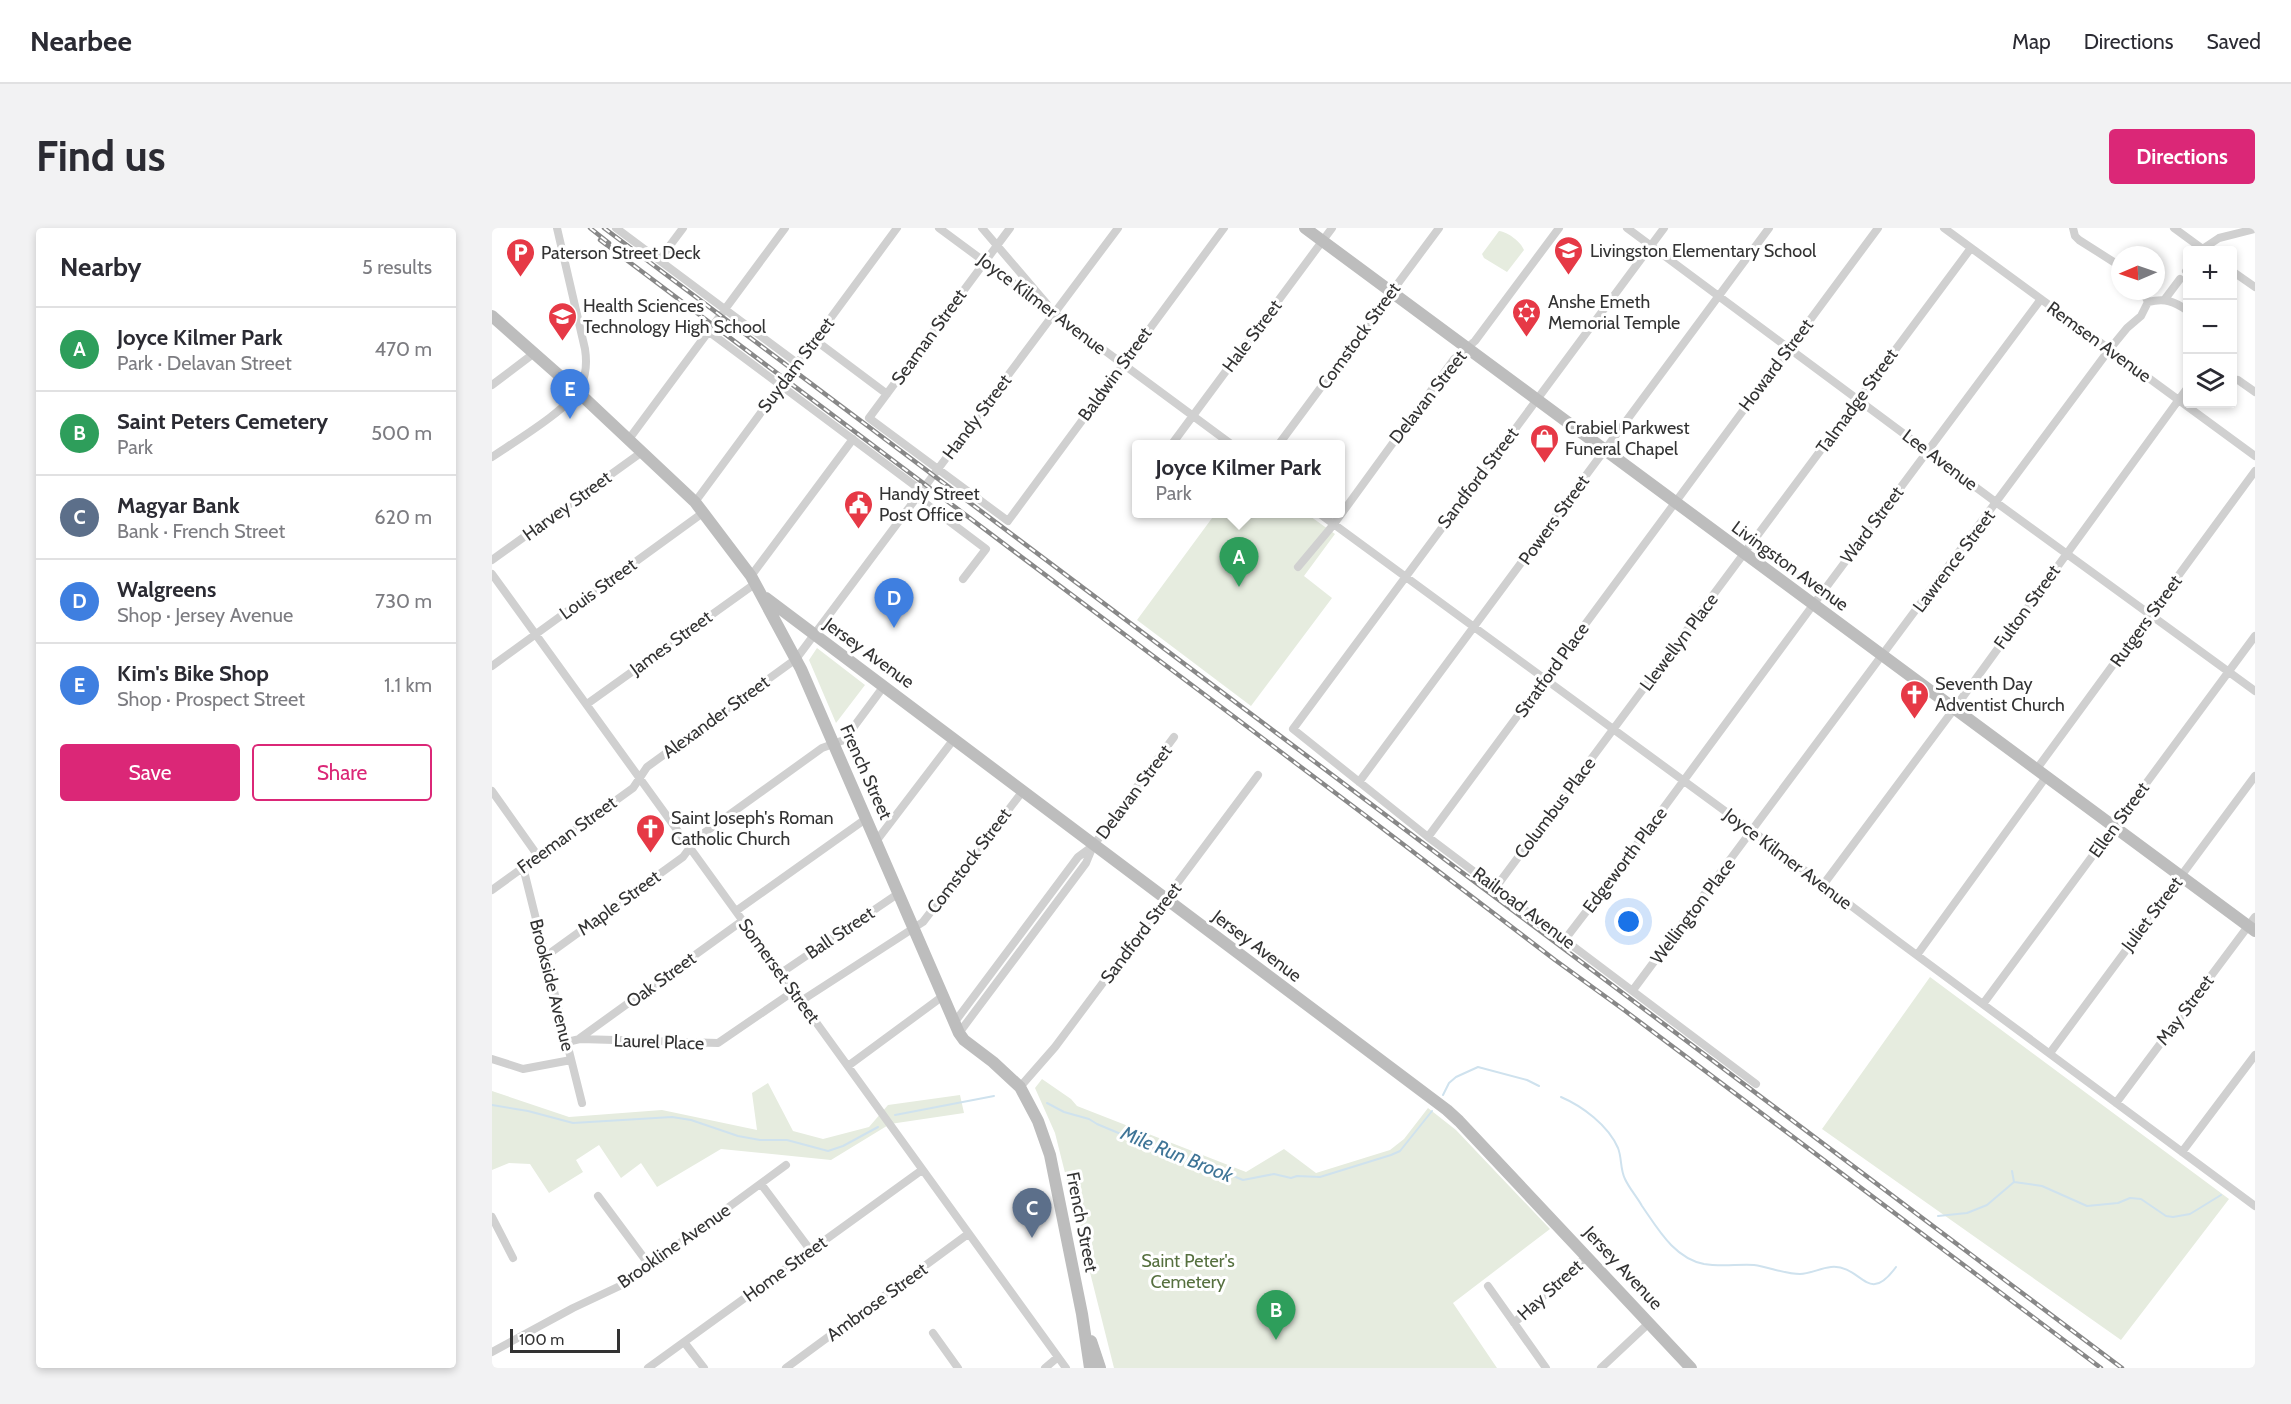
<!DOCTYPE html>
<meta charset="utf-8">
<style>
body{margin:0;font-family:Cabin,sans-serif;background:#f2f2f3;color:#2b2b33}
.controls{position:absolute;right:18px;top:18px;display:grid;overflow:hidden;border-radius:6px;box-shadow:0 3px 9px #0003}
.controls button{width:54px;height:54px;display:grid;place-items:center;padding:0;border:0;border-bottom:2px solid #e1e1e2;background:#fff;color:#2b2b33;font:30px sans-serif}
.compass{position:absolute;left:1619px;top:18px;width:54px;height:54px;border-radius:50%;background:#fff;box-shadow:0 3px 9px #0003;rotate:268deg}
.scale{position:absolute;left:18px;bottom:15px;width:110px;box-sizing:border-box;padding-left:6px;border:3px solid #333;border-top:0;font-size:16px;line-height:21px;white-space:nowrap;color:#333;-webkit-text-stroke:4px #fff;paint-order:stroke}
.you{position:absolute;left:1137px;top:694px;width:21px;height:21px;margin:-15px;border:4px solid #fff;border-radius:50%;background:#1a73e8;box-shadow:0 0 0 9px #1a73e833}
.badge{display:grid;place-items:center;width:39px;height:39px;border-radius:50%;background:#db2777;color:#fff;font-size:20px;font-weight:700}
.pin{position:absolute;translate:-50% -50px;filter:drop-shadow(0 2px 3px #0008)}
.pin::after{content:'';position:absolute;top:32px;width:21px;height:18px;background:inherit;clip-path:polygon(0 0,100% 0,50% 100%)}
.popup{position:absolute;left:640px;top:212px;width:213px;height:78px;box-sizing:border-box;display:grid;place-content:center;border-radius:6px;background:#fff;filter:drop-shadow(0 2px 4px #0005);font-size:20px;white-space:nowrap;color:#7c7c81}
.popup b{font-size:22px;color:#2b2b33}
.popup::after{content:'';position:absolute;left:50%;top:100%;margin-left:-12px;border:12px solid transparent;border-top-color:#fff}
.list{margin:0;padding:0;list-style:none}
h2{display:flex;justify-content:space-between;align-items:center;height:78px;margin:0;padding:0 24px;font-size:26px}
h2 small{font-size:20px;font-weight:400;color:#7c7c81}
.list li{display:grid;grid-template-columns:39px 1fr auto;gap:18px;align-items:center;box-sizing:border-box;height:84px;padding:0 24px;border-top:2px solid #e1e1e2}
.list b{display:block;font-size:22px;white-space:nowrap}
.list p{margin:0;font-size:20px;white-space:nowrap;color:#7c7c81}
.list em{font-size:20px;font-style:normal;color:#7c7c81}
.actions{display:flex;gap:12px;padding:18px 24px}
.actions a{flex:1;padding:14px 0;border:2px solid #db2777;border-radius:6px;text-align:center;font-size:21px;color:#db2777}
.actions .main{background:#db2777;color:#fff}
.icon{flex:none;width:33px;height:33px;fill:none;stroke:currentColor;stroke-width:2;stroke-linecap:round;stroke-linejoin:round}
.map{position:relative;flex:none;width:1763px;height:1140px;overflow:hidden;border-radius:6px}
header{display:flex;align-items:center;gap:36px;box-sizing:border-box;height:84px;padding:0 30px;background:#fff;border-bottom:2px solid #e1e1e2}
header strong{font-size:28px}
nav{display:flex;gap:33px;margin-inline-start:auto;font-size:21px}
.intro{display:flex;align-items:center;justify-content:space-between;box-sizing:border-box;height:144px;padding:0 36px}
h1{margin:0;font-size:42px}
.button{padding:15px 27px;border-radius:6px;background:#db2777;color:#fff;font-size:21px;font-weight:700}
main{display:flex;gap:36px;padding:0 36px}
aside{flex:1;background:#fff;border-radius:6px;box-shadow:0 3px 9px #0003}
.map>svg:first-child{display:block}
.green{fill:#e6ecdf}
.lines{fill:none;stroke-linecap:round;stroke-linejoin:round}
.stream{stroke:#cfe2ee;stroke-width:2}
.street{stroke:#d0d0d0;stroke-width:8}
.secondary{stroke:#bdbdbd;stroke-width:12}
.rail-casing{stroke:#888;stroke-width:4.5}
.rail{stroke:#fff;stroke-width:2;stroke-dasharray:7;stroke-linecap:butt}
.labels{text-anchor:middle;stroke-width:6;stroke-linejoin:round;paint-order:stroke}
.poi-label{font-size:18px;fill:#333;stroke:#fff;text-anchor:start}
.street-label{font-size:18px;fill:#333;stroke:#fff}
.park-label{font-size:18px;fill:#56703f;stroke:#fff}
.water-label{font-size:20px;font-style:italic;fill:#3f7597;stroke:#fff}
</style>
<header>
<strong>Nearbee</strong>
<nav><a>Map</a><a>Directions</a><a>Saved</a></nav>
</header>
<div class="intro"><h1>Find us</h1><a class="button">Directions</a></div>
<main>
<aside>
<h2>Nearby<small>5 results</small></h2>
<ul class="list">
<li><span class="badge" style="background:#2e9e5b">A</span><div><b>Joyce Kilmer Park</b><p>Park · Delavan Street</p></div><em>470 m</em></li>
<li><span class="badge" style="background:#2e9e5b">B</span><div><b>Saint Peters Cemetery</b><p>Park</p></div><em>500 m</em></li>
<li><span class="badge" style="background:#5c6f8a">C</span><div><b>Magyar Bank</b><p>Bank · French Street</p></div><em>620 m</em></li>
<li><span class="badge" style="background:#3f7fe0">D</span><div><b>Walgreens</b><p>Shop · Jersey Avenue</p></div><em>730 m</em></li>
<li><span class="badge" style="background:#3f7fe0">E</span><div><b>Kim's Bike Shop</b><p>Shop · Prospect Street</p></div><em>1.1 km</em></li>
</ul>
<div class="actions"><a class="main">Save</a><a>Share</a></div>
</aside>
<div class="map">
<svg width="1763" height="1140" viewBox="0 0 1763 1140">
<rect width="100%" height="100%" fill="#fff"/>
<path class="green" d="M1007,3C1016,4 1029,14 1032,22L1015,44L992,30L990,26Z
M723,286H731L743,293L748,286H815L843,306L812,348L840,370L759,478L645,392Z
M325,420L373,457L344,495L317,432Z
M1438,749L1737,971L1629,1112L1330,901Z
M550,851L579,871L585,878L754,944L792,921L824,945L898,922L912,911L936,880L964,902L1058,1001L961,1075L1005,1140H622L563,905L543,860Z
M276,855L301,903L331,911L377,899L396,877L468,867L472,885L398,896L339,932L229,921L165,959L149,935L129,950L107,917L84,932L91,944L57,965L38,936L17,935L0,942V863L77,889L170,882L265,902L260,865Z"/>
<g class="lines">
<path class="stream" d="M951,867L957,855L964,849L986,839L1035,852L1047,858
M1069,869C1090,878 1116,897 1126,920C1130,930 1128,941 1133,951C1137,960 1145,969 1150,978C1166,1001 1182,1030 1212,1036C1229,1039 1246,1036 1262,1037C1277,1039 1293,1046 1308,1046C1318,1046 1328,1040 1339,1039C1370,1036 1375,1079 1404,1039
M555,875L572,884L597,891L605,896L674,925L688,927L711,939L727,942L751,952L782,946L799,950L805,948L828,949L899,927L908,923L940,883
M0,877L36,883L81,895L180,889L199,892L246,908L268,912H295L336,923L351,918L386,899
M403,887L502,868
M1520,943L1522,954
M1446,988L1475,985L1495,977L1522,954L1550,958L1595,978L1626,975L1638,970L1649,971L1674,988L1681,989L1698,986L1729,967"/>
<path class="street" d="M124,0L305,135
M447,0L739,216
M490,0L555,76
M518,0L377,190L516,293L732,0
M1135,0L1505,275L1763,463
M1172,0L801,501L936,609L1264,856
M1452,0L1763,228
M1581,0L1583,8L1587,12L1628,38
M1682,0L1712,22
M1709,22L1727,10L1763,1
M167,32L191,0
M1694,43L1696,41
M1740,43L1763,59
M1673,71L1688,51
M1656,74C1673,70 1682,73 1696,83
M216,103L430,263
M323,112L395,166
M1746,152L1763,164
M0,157L41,126
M137,211L293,0
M680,216L840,0
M787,216L947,0
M0,229C22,214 79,180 89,158C94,147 95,134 93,121L65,0
M425,269L494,321L471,351
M203,274L405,0
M828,286L1267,608L1403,711L1763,978
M0,332L150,224
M806,339L842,296L962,131L983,113L1067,0
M0,346L574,1140
M259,348L361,211
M0,438L212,284
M95,476L264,355
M1544,542L1763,243
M867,554L1277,0
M0,563L46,628
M936,609L1386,0
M385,612L462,511
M31,639L90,875
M1331,657L1462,481L1696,159
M1004,659L1479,20
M0,662L141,560L155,539L304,431L626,0
M244,683L375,590
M1074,710L1120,650L1321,377L1549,71
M1425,727L1554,549
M54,728L191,629L205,610L330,520L352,512L392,458
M289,745L407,665
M1141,762L1617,122L1635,100L1649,88L1656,74L1651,63
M309,773L431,694L530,564
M1491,776L1763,408
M462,795L586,629L601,618
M467,805L594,635L601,618L682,509
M88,810L250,693
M75,814L88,811L226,815L302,763
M1558,825L1763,548
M0,831L31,841L79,832
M356,838L451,768
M528,859L563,819L766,547
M1624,875L1763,689
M1690,924L1763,827
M269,956L319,1023
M106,968L158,1038
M0,989L21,1030
M996,1058L1054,1140
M1022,1095L1095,1028
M441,1105L466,1140
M192,1114L212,1140
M0,1124L81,1080L132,1056L294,937
M156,1140L430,942
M294,1140L476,1006
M553,1140L566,1129
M1109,1140L1157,1095"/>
<path class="secondary" d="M813,0L1763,703
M0,88L86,164L203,274L259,348L309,441L467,805L472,812L501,834L528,859L546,893L558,927L590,1086L598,1140
M274,370L955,882L967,893L1199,1140
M599,1113L608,1140"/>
<defs>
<path id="rail" d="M98,0L117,15
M112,0L1630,1140
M108,12L878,591L1063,732L1132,782L1609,1140"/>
</defs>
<use href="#rail" class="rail-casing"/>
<use href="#rail" class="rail"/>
</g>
<defs>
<symbol id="school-pin" viewBox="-11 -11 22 30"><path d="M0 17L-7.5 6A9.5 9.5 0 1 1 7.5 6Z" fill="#e63946" stroke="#fff"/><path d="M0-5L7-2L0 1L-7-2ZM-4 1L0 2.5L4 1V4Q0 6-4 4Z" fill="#fff"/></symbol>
<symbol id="parking-pin" viewBox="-11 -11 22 30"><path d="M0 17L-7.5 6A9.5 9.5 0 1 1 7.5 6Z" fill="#e63946" stroke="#fff"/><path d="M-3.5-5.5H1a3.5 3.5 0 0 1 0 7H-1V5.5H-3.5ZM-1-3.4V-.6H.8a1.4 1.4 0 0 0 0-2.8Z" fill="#fff"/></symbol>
<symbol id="synagogue-pin" viewBox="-11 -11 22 30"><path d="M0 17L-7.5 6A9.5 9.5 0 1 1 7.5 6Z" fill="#e63946" stroke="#fff"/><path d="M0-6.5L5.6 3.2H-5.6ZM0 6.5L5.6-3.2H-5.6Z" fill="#fff"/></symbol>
<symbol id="shop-pin" viewBox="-11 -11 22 30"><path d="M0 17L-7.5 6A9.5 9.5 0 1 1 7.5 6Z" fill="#e63946" stroke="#fff"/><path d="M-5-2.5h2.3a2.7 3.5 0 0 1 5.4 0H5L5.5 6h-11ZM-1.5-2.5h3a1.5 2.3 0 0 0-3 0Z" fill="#fff"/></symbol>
<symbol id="civic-pin" viewBox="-11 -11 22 30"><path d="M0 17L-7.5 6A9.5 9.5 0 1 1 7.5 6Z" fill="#e63946" stroke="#fff"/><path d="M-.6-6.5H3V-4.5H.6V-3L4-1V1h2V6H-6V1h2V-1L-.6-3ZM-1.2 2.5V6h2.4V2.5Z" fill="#fff"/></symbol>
<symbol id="church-pin" viewBox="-11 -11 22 30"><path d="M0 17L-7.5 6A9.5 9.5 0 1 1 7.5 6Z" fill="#e63946" stroke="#fff"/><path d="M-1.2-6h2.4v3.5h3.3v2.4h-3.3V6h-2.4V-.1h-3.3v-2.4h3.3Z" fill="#fff"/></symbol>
</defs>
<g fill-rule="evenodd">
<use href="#school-pin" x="1060" y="6" width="33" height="45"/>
<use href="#parking-pin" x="12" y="8" width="33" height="45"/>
<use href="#synagogue-pin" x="1018" y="68" width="33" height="45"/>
<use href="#school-pin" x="54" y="72" width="33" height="45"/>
<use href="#shop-pin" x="1036" y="194" width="33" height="45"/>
<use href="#civic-pin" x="350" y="260" width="33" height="45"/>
<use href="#church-pin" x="1406" y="450" width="33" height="45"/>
<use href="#church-pin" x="142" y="584" width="33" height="45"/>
</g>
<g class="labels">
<g class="poi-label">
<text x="1098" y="29">Livingston Elementary School</text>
<text x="49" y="31">Paterson Street Deck</text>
<text x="1056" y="80">Anshe Emeth<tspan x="1056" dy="21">Memorial Temple</tspan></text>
<text x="91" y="84">Health Sciences<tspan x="91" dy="21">Technology High School</tspan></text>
<text x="1073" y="206">Crabiel Parkwest<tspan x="1073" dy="21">Funeral Chapel</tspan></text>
<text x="387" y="272">Handy Street<tspan x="387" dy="21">Post Office</tspan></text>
<text x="1443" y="462">Seventh Day<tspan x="1443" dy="21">Adventist Church</tspan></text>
<text x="179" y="596">Saint Joseph's Roman<tspan x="179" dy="21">Catholic Church</tspan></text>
</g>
<g class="street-label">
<text transform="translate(550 76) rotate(37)" y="6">Joyce Kilmer Avenue</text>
<text transform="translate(760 108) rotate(-53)" y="6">Hale Street</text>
<text transform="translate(867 108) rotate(-54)" y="6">Comstock Street</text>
<text transform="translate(437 109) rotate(-54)" y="6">Seaman Street</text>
<text transform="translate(1607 114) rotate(36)" y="6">Remsen Avenue</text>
<text transform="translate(304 137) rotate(-53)" y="6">Suydam Street</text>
<text transform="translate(1284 137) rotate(-53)" y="6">Howard Street</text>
<text transform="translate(623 146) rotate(-54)" y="6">Baldwin Street</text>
<text transform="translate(936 169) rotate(-52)" y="6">Delavan Street</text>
<text transform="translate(1365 173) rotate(-54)" y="6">Talmadge Street</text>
<text transform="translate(485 189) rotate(-53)" y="6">Handy Street</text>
<text transform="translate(1448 232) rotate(37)" y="6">Lee Avenue</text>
<text transform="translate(986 250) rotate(-53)" y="6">Sandford Street</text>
<text transform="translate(75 278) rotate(-36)" y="6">Harvey Street</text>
<text transform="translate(1062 292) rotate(-54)" y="6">Powers Street</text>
<text transform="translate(1380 297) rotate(-53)" y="6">Ward Street</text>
<text transform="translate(1462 333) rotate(-53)" y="6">Lawrence Street</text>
<text transform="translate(1298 338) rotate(36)" y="6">Livingston Avenue</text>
<text transform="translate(106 361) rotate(-36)" y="6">Louis Street</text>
<text transform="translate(1535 379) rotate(-54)" y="6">Fulton Street</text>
<text transform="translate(1654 393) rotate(-54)" y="6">Rutgers Street</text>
<text transform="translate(1187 414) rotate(-53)" y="6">Llewellyn Place</text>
<text transform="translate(179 415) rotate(-36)" y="6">James Street</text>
<text transform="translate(377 425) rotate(36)" y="6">Jersey Avenue</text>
<text transform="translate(1060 442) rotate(-54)" y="6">Stratford Place</text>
<text transform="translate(224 489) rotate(-36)" y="6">Alexander Street</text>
<text transform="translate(374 544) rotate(66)" y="6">French Street</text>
<text transform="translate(642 564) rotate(-53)" y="6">Delavan Street</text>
<text transform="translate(1063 580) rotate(-53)" y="6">Columbus Place</text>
<text transform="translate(1627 592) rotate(-54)" y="6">Ellen Street</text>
<text transform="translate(75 607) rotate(-36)" y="6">Freeman Street</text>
<text transform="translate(1296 631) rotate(37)" y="6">Joyce Kilmer Avenue</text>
<text transform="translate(1133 632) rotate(-53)" y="6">Edgeworth Place</text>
<text transform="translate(477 633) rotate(-53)" y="6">Comstock Street</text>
<text transform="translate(127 675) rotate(-36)" y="6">Maple Street</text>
<text transform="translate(1032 680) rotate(37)" y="6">Railroad Avenue</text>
<text transform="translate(1201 683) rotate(-53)" y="6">Wellington Place</text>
<text transform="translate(1660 686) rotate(-53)" y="6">Juliet Street</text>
<text transform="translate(348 705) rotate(-34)" y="6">Ball Street</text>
<text transform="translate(649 705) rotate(-53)" y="6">Sandford Street</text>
<text transform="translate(765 718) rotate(37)" y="6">Jersey Avenue</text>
<text transform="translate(287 743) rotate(54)" y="6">Somerset Street</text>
<text transform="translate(169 752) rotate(-36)" y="6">Oak Street</text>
<text transform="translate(60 757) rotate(76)" y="6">Brookside Avenue</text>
<text transform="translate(1693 782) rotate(-53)" y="6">May Street</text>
<text transform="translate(167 814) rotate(2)" y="6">Laurel Place</text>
<text transform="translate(590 994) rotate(79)" y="6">French Street</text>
<text transform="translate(182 1018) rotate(-35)" y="6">Brookline Avenue</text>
<text transform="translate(1131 1040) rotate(47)" y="6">Jersey Avenue</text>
<text transform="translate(293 1041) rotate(-36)" y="6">Home Street</text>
<text transform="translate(1058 1062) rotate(-42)" y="6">Hay Street</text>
<text transform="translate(385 1074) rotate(-36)" y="6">Ambrose Street</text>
</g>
<g class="park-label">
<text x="696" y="1039">Saint Peter's<tspan x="696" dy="21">Cemetery</tspan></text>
</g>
<g class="water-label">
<text transform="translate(685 926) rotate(22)" y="7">Mile Run Brook</text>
</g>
</g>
</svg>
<div class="controls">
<button>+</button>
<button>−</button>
<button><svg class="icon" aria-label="layers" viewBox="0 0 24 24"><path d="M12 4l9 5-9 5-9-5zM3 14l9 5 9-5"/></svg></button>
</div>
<svg class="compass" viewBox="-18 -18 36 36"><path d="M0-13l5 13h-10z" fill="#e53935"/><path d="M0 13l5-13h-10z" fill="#7c7c81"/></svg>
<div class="scale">100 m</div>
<div class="you"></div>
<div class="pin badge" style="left:747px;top:359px;background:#2e9e5b">A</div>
<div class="popup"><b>Joyce Kilmer Park</b>Park</div>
<div class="pin badge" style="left:784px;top:1112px;background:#2e9e5b">B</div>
<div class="pin badge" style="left:540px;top:1010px;background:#5c6f8a">C</div>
<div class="pin badge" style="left:402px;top:400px;background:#3f7fe0">D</div>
<div class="pin badge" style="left:78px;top:191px;background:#3f7fe0">E</div>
</div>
</main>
